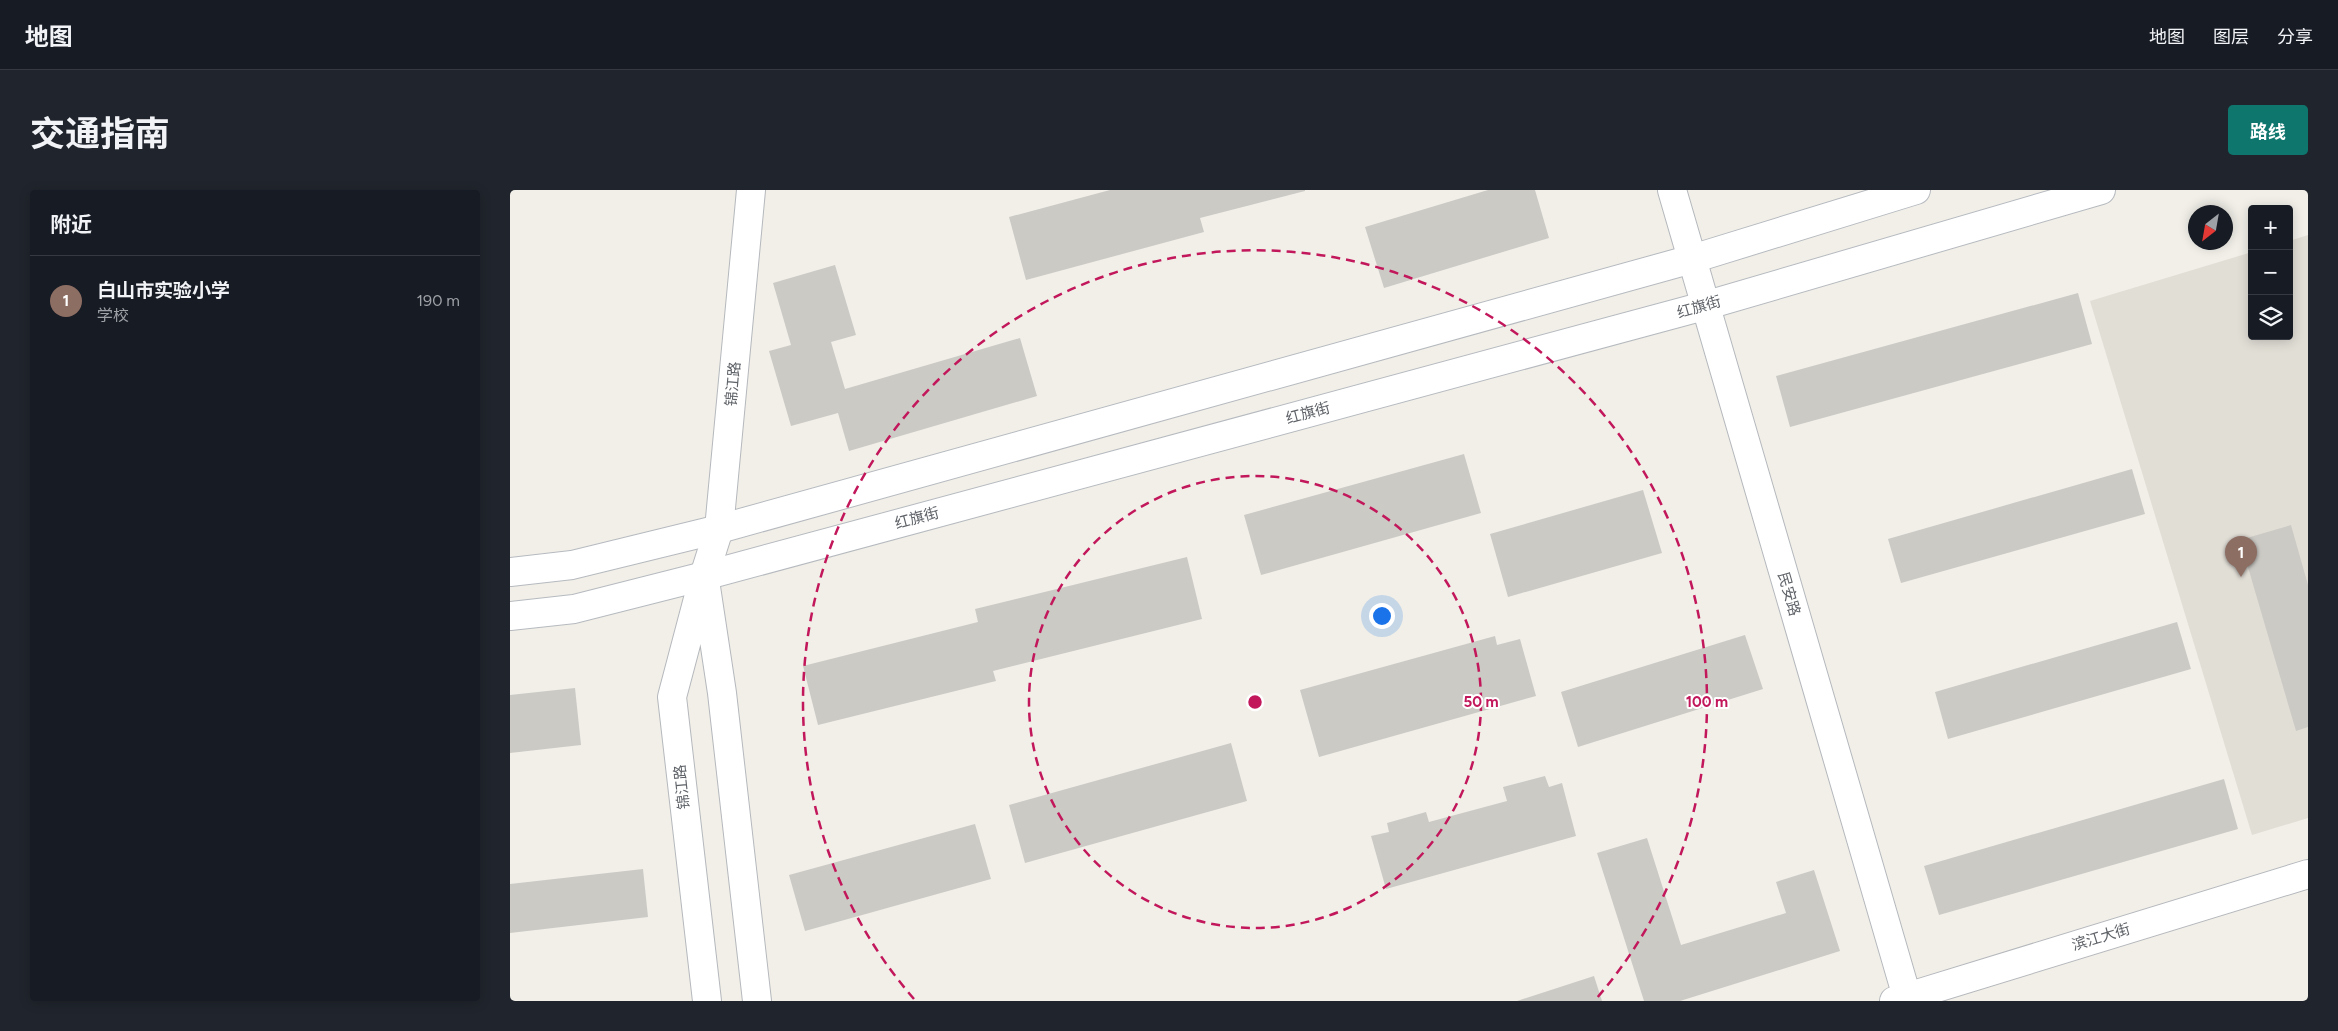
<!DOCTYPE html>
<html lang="zh">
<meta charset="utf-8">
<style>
body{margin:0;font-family:Figtree,"Noto Sans SC",sans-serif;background:#20242c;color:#f1f3f6}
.controls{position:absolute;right:15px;top:15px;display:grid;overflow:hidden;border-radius:5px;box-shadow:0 2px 12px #0003}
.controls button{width:45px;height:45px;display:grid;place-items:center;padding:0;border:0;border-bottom:1px solid #363941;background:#171b24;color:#f1f3f6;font:25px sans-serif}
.compass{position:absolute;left:1678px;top:15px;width:45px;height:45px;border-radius:50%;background:#171b24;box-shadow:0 2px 12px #0003;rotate:211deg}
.you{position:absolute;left:871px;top:425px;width:18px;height:18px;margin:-12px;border:4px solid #fff;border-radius:50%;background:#1a73e8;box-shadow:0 0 0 8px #1a73e833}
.badge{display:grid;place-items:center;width:32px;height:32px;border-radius:50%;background:#0f766e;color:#fff;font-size:16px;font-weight:700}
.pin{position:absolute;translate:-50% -41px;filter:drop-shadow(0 1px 2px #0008)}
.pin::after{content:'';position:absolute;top:26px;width:18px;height:15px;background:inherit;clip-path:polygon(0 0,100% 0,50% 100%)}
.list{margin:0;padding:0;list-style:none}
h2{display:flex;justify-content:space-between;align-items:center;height:65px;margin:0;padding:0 20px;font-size:21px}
h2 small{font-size:16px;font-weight:400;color:#9ea1a6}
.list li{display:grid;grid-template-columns:32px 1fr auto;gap:15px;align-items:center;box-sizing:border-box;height:90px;padding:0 20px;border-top:1px solid #363941}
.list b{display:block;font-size:19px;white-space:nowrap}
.list p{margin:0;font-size:16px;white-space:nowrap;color:#9ea1a6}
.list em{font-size:16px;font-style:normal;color:#9ea1a6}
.icon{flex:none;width:28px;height:28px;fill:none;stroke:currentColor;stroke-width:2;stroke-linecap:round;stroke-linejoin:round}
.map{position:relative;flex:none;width:1798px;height:811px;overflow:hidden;border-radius:5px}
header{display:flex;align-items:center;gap:30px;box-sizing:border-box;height:70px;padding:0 25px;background:#171b24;border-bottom:1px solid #363941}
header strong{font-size:24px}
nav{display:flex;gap:28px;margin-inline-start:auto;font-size:18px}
.intro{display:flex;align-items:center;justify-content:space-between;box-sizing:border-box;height:120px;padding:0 30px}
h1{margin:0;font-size:35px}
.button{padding:12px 22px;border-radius:5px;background:#0f766e;color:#fff;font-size:18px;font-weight:700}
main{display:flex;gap:30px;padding:0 30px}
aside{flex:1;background:#171b24;border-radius:5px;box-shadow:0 2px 12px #0003}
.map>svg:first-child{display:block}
.education{fill:#e1ded6}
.building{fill:#cccac5}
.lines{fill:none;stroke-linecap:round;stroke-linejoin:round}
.tertiary-casing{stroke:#b5b8bc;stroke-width:30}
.secondary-casing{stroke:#b6babf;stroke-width:30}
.tertiary{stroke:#fff;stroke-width:28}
.secondary{stroke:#fff;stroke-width:28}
.ring{fill:none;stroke:#c2185b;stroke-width:2.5;stroke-dasharray:9 6}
.labels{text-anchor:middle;stroke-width:4;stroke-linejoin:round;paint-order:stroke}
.street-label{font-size:15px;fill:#5f6368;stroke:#fff}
.centre{fill:#c2185b;stroke:#fff;stroke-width:2.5}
.ring-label{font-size:15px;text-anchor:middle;font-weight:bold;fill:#c2185b;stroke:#fff;stroke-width:4;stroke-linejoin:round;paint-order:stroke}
</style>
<header>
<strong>地图</strong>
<nav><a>地图</a><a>图层</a><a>分享</a></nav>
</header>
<div class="intro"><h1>交通指南</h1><a class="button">路线</a></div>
<main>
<aside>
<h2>附近<small></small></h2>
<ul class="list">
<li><span class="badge" style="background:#8d6e63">1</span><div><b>白山市实验小学</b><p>学校</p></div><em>190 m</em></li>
</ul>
</aside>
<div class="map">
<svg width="1798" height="811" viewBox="0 0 1798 811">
<rect width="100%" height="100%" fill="#f1efe8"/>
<path class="education" d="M1798,45V628L1742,645L1580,111L1742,62V146H1779V51Z"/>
<path class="building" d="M600,0H795V1L690,28L694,42L516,90L499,27Z
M978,0H1025L1039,48L874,98L855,37Z
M325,75L346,145L321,152L335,199L510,148L527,206L339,261L328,223L281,236L259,161L281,155L263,93Z
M1568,103L1582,154L1280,237L1266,186Z
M954,264L971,323L751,385L734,325Z
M1622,279L1635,324L1391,393L1378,349Z
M1133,300L1152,363L998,407L980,344Z
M1781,335L1798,395V537L1786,541L1730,350Z
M677,367L692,429L483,481L486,491L308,535L293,476L468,432L465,419Z
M1667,432L1681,479L1438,549L1425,502Z
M1235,445L1253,499L1068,557L1051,502Z
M985,446L987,455L1010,449L1026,506L809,567L790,500Z
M65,498L71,555L0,563V505Z
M721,553L737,611L515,673L499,615Z
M1035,586L1039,597L1052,593L1066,646L876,699L861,646L879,642L877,633L916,622L919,632L997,611L993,597Z
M1714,589L1728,639L1429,725L1414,676Z
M465,634L481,689L295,741L279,685Z
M1137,648L1171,755L1276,723L1266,692L1304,680L1330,761L1170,811H1134L1087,663Z
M133,679L138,727L0,743V694Z
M1084,786L1092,811H1007Z"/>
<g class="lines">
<defs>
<path id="tertiary" d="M1162,0L1397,807
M196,397L212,503L247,811
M197,811L162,507L194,386L209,339L241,0
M1384,811L1798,684"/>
<path id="secondary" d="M0,382L62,375L209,339L1182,69L1406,0
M0,426L64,419L194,386L1194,116L1591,0"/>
</defs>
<use href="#tertiary" class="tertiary-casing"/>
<use href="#secondary" class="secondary-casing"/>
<use href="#tertiary" class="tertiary"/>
<use href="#secondary" class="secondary"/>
</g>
<g class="ring">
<circle cx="745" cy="512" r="226"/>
<path d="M404 809A452 452 0 1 1 1086 809"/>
</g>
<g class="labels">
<g class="street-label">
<text transform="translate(1189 117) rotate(-16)" y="5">红旗街</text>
<text transform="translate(223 194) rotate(-85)" y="5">锦江路</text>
<text transform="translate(798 223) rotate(-15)" y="5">红旗街</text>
<text transform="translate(407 328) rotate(-15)" y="5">红旗街</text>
<text transform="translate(1279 404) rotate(74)" y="5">民安路</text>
<text transform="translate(172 597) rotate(-96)" y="5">锦江路</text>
<text transform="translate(1591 747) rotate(-17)" y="5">滨江大街</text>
</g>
</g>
<circle cx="745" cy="512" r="8" class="centre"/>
<g class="ring-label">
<text x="971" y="517">50 m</text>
<text x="1197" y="517">100 m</text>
</g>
</svg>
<div class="controls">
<button>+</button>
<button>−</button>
<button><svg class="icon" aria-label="layers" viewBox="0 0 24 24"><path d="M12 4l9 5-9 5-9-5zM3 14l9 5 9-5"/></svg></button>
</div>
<svg class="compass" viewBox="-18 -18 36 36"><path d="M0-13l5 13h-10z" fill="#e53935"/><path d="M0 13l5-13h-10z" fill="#9ea1a6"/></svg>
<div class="you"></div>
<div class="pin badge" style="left:1731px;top:387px;background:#8d6e63">1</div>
</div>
</main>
